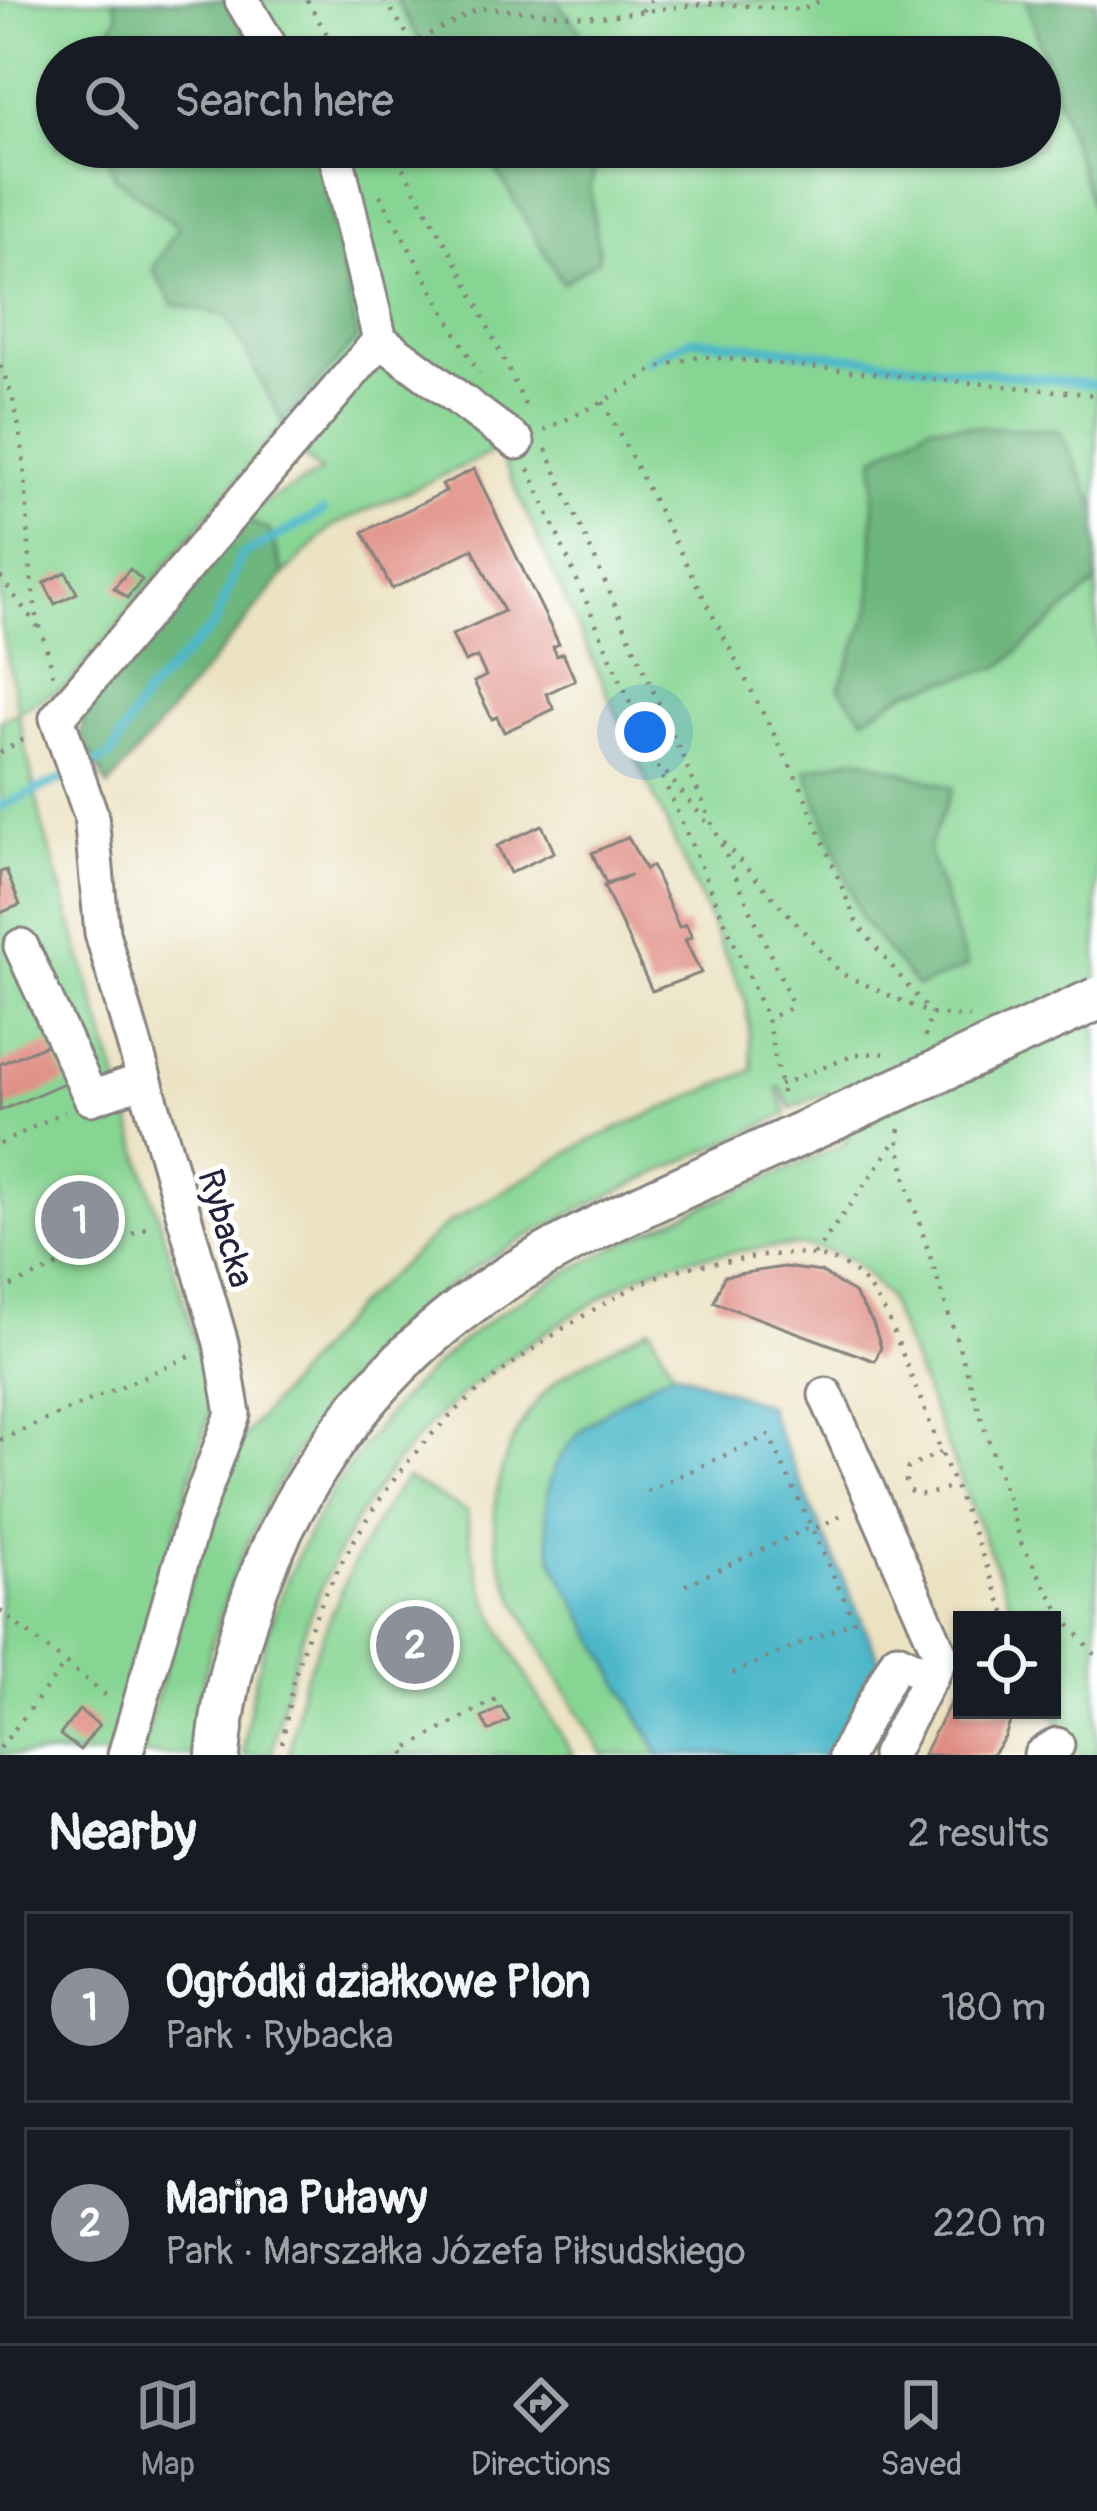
<!DOCTYPE html>
<meta charset="utf-8">
<style>
body{margin:0;font-family:Pangolin,sans-serif;background:#20242c;color:#f1f3f6}
.controls{position:absolute;right:36px;bottom:36px;display:grid;overflow:hidden;border-radius:0px;box-shadow:0 3px 9px #0004}
.controls button{width:108px;height:108px;display:grid;place-items:center;padding:0;border:0;border-bottom:3px solid #363941;background:#171b24;color:#f1f3f6;font:60px sans-serif}
.you{position:absolute;left:645px;top:732px;width:42px;height:42px;margin:-30px;border:9px solid #fff;border-radius:50%;background:#1a73e8;box-shadow:0 0 0 18px #1a73e833}
.badge{display:grid;place-items:center;width:78px;height:78px;border-radius:50%;background:#8c9099;color:#fff;font-size:39px;font-weight:700}
.pin{position:absolute;translate:-50% -50%;border:6px solid #fff;box-shadow:0 3px 12px #0006}
.list{margin:0;padding:0;list-style:none}
h2{display:flex;justify-content:space-between;align-items:center;height:156px;margin:0;padding:0 48px;font-size:51px}
h2 small{font-size:39px;font-weight:400;color:#9ea1a6}
.list li{display:grid;grid-template-columns:78px 1fr auto;gap:36px;align-items:center;box-sizing:border-box;height:192px;margin:0 24px 24px;padding:0 24px;border:3px solid #363941;border-radius:0px}
.list b{display:block;font-size:45px;white-space:nowrap}
.list p{margin:0;font-size:39px;white-space:nowrap;color:#9ea1a6}
.list em{font-size:39px;font-style:normal;color:#9ea1a6}
.icon{flex:none;width:66px;height:66px;fill:none;stroke:currentColor;stroke-width:2;stroke-linecap:round;stroke-linejoin:round}
.map{position:relative;flex:none;width:1097px;height:1755px;overflow:hidden}
.search{position:absolute;background:#171b24;box-shadow:0 3px 9px #0004;left:36px;right:36px;top:36px;height:132px;display:flex;align-items:center;gap:30px;box-sizing:border-box;padding:0 42px;border-radius:66px;color:#9ea1a6;font-size:45px}
.sheet{height:588px;background:#171b24}
nav{display:flex;justify-content:space-around;align-items:center;box-sizing:border-box;height:168px;border-top:3px solid #363941;background:#171b24;font-size:33px;color:#9ea1a6}
nav a{display:grid;justify-items:center;gap:6px}
nav .on{color:#8c9099}
.map>svg:first-child{display:block}
.green{fill:#87d593;stroke:#547c67;stroke-width:3;fill-rule:evenodd}
.forest{fill:#6db67d;stroke:#486c5c;stroke-width:3}
.water{fill:#4db8c9;stroke:#386d82;stroke-width:3}
.lines{fill:none;stroke-linecap:round;stroke-linejoin:round}
.stream{stroke:#4db8c9;stroke-width:9}
.building{fill:#df8d83}
.minor-casing{stroke:#86827e;stroke-width:39}
.major-casing{stroke:#86827e;stroke-width:48}
.path{stroke:#86827e;stroke-width:4.5;stroke-dasharray:3 9;stroke-linecap:butt}
.minor{stroke:#fff;stroke-width:33}
.major{stroke:#fff;stroke-width:42}
.major-bridge-casing{stroke:#86827e;stroke-width:48;stroke-linecap:butt}
.major-bridge{stroke:#fff;stroke-width:42}
.labels{text-anchor:middle;stroke-width:10;stroke-linejoin:round;paint-order:stroke}
.street-label{font-size:36px;fill:#22223b;stroke:#fff}
</style>
<div class="map">
<svg width="1097" height="1755" viewBox="0 0 1097 1755">
<rect width="100%" height="100%" fill="#fff"/>
<filter id="ink" filterUnits="userSpaceOnUse"><feTurbulence type="fractalNoise" baseFrequency=".00833" numOctaves="2"/><feDisplacementMap in="SourceGraphic" scale="24" xChannelSelector="R" yChannelSelector="G"/><feConvolveMatrix kernelMatrix="1 2 1 2 8 2 1 2 1" color-interpolation-filters="sRGB"/></filter>
<filter id="wash" filterUnits="userSpaceOnUse"><feTurbulence type="fractalNoise" baseFrequency=".004" numOctaves="4" result="noise"/><feDisplacementMap in="SourceGraphic" scale="48" xChannelSelector="R" yChannelSelector="G"/><feGaussianBlur stdDeviation="2.7" result="paint"/><feColorMatrix in="noise" values="0 0 0 0 0 0 0 0 0 0 0 0 0 0 0 0 0 1.4 0 .05"/><feComposite in="paint" operator="in"/></filter>
<g filter="url(#wash)">
<rect width="100%" height="100%" fill="#ebe2c1"/>
<path class="green" d="M0,0H114L118,16L93,57H57V147H105L114,176L179,227L153,270L173,304L357,338L322,167L310,147H483L563,282L598,259L590,187L601,147H1040V57H601L556,0H1026L1097,222V508L1059,431L875,456L871,607L840,687L864,718L908,691L1000,667L1097,582V1755H1071L1052,1708V1620H1017L887,1297C875,1285 863,1267 848,1259C813,1241 780,1245 742,1251C719,1255 693,1256 670,1263C641,1271 616,1289 590,1305C508,1353 433,1408 378,1487C321,1567 289,1659 272,1755H243C261,1576 359,1405 511,1306C616,1237 737,1195 848,1142L826,1093L791,1108L780,1087L777,1089L787,1114C686,1162 580,1203 484,1262C318,1366 210,1562 192,1755H140L222,1470L248,1431L354,1307L447,1224L589,1141L753,1070L746,1001L498,450L331,527L284,575L269,530L241,519L247,512L321,472L297,451L283,424L69,684L18,712L42,824L213,1401L111,1755H0V720L18,712L0,622ZM856,757L928,849L967,967Z
M225,0H396L430,57H258Z
M650,1327L673,1370C588,1419 521,1454 556,1567L660,1755H603C574,1702 504,1598 496,1541C492,1507 498,1474 512,1442C524,1417 540,1394 562,1377C589,1358 622,1343 650,1327Z
M406,1478L467,1512C473,1603 529,1678 573,1755H289L301,1687L352,1566L387,1503Z"/>
<path class="forest" d="M114,0H225L258,57H93L118,16Z
M396,0H556L601,57H430Z
M1026,0H1097V222Z
M105,147H310L322,167L357,338L283,423L227,316L173,304L153,269L178,227L114,176Z
M483,147H601L590,187L599,259L563,283Z
M931,424L1059,431L1097,508V582L1000,667L908,691L864,718L839,688L871,607L875,457Z
M241,519L269,530L284,575L108,787L82,737V714Z
M856,757L953,788L928,849L967,967L917,987L862,920L806,770Z"/>
<path class="water" d="M673,1370L766,1405L881,1664L835,1755H660L556,1567C520,1454 588,1419 673,1370Z"/>
<g class="lines">
<path class="stream" d="M647,361L692,339L1097,385
M0,807L110,757L145,696L215,624L241,556L323,512"/>
</g>
<g id="blocks">
<path class="building" d="M474,469L559,644L553,647L557,656L563,653L575,680L546,694L554,709L504,732L497,717L492,719L474,682L486,676L477,657L465,662L452,635L504,611L473,549L392,589L363,532L446,491L442,485Z
M130,569L142,580L127,598L114,588Z
M66,572L77,593L55,604L44,583Z
M542,825L554,852L510,873L497,846Z
M628,837L645,869L652,866L679,927L686,924L692,937L685,940L701,973L652,991L604,886L631,875L606,883L592,853Z
M6,870L20,905L0,913V872Z
M50,1043L66,1082L0,1111V1064Z
M784,1267L821,1272L854,1293L873,1323L881,1347L875,1361L714,1302L724,1276Z
M962,1681V1710H1014L1005,1737L992,1755H923Z
M501,1707L509,1720L489,1731L482,1718Z
M79,1710L99,1725L80,1750L60,1735Z"/>
</g>
</g>
<g filter="url(#ink)">
<use href="#blocks" fill-opacity="0" stroke="#86827e" stroke-width="3"/>
<g class="lines">
<defs>
<path id="minor" d="M242,0L276,57
M334,147L380,340L517,442
M21,946L91,1098L144,1080
M826,1395L941,1656L889,1755
M125,1755L193,1521L233,1414L221,1343L102,933L91,815L57,718L380,340
M846,1755L897,1660L931,1677
M1041,1755L1057,1745"/>
<path id="major" d="M218,1755C235,1568 337,1388 496,1285C590,1224 697,1182 798,1135"/>
</defs>
<use href="#minor" class="minor-casing"/>
<use href="#major" class="major-casing"/>
<path class="path" d="M307,0L340,57
M385,0L412,42
M642,11L651,0
M387,57L480,8L599,17L709,3L802,10L821,0
M391,147L464,276L528,411
M380,195L479,374
M0,366C33,431 23,534 35,605C39,630 50,653 53,678
M603,402L801,787L857,924L931,1014
M544,430L603,402L654,369L698,356L1097,395
M546,449L791,1001L788,1009L767,1019
M529,469L767,1019L784,1102
M0,577L38,627
M0,753L31,735
M666,773L712,829
M723,842L842,974L931,1014L969,1017
M925,1037L931,1014
M779,1085L857,1054L890,1053
M900,1129L898,1138L907,1184L1022,1545L1063,1617L1097,1657
M0,1144L65,1111
M814,1255L898,1138
M0,1291L148,1227
M0,1440L193,1355
M941,1452L908,1468C897,1507 935,1493 954,1486
M647,1491L769,1435L854,1621L726,1676
M816,1528L843,1515
M685,1585L811,1527
M0,1611L108,1697
M0,1748L66,1663
M280,1755C285,1731 288,1707 293,1683C310,1610 363,1516 411,1458C467,1389 571,1317 651,1279C681,1265 717,1264 749,1258C782,1253 815,1249 847,1267C864,1276 876,1299 887,1315L1008,1620
M406,1755L403,1751L503,1695"/>
<use href="#minor" class="minor"/>
<use href="#major" class="major"/>
<defs>
<path id="major-bridge" d="M798,1135L1097,999"/>
</defs>
<use href="#major-bridge" class="major-bridge-casing"/>
<use href="#major-bridge" class="major-bridge"/>
</g>
</g>
<g class="labels">
<g class="street-label">
<text transform="translate(227 1228) rotate(74)" y="13">Rybacka</text>
</g>
</g>
</svg>
<div class="controls">
<button><svg class="icon" aria-label="locate" viewBox="0 0 24 24"><circle cx="12" cy="12" r="6"/><path d="M12 2v4M12 18v4M2 12h4M18 12h4"/></svg></button>
</div>
<div class="you"></div>
<div class="pin badge" style="left:80px;top:1220px">1</div>
<div class="pin badge" style="left:415px;top:1645px">2</div>
<div class="search"><svg class="icon" aria-label="search" viewBox="0 0 24 24"><circle cx="10" cy="10" r="6"/><path d="M15 15l6 6"/></svg>Search here</div>
</div>
<section class="sheet">
<h2>Nearby<small>2 results</small></h2>
<ul class="list">
<li><span class="badge">1</span><div><b>Ogródki działkowe Plon</b><p>Park · Rybacka</p></div><em>180 m</em></li>
<li><span class="badge">2</span><div><b>Marina Puławy</b><p>Park · Marszałka Józefa Piłsudskiego</p></div><em>220 m</em></li>
</ul>
</section>
<nav>
<a class="on"><svg class="icon" aria-label="map" viewBox="0 0 24 24"><path d="M3 6l6-2 6 2 6-2v14l-6 2-6-2-6 2zM9 4v14M15 6v14"/></svg>Map</a>
<a><svg class="icon" aria-label="directions" viewBox="0 0 24 24"><path d="M12 3l9 9-9 9-9-9zM9 14v-3h6M13 9l2 2-2 2"/></svg>Directions</a>
<a><svg class="icon" aria-label="saved" viewBox="0 0 24 24"><path d="M7 4h10v16l-5-4-5 4z"/></svg>Saved</a>
</nav>
